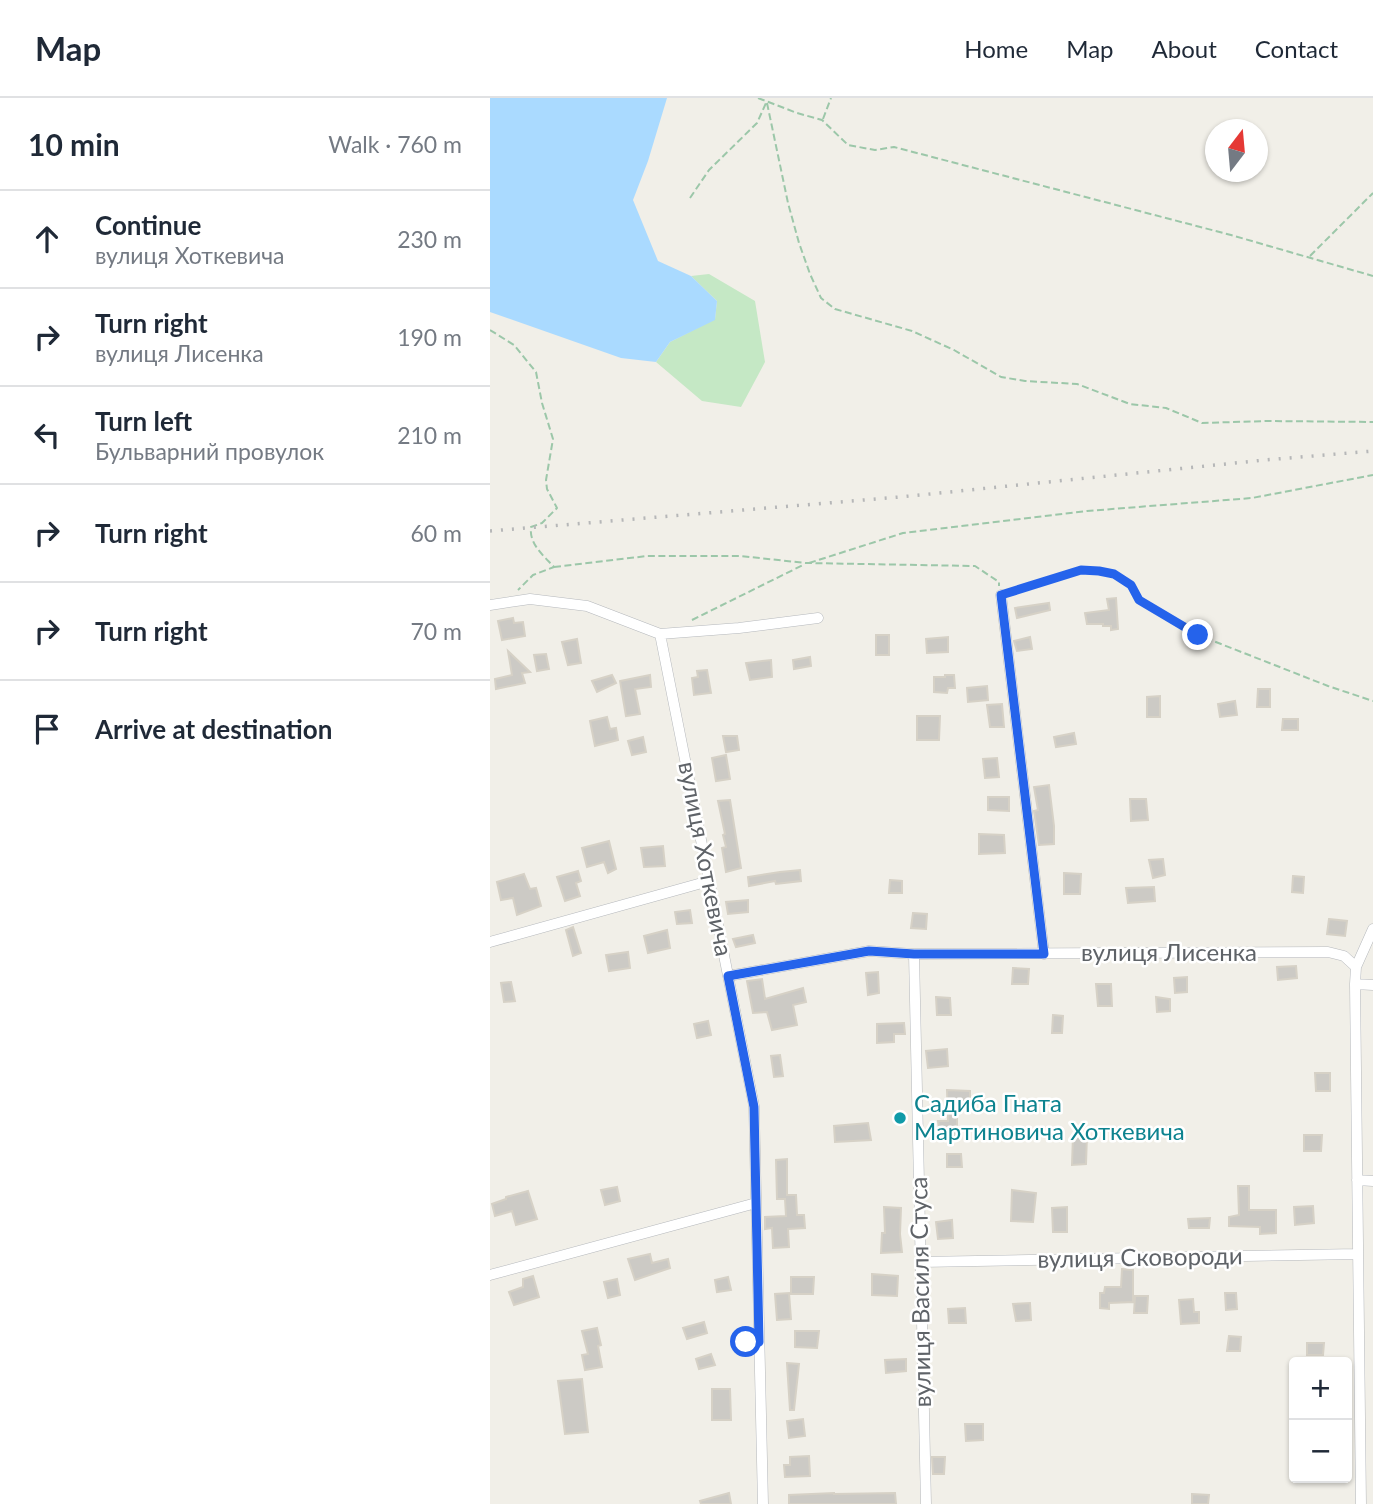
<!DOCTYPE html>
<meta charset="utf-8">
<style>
body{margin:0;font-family:Lato,sans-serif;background:#f2f2f3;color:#1f2937}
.controls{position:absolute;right:21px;bottom:21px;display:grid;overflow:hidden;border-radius:7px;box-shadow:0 2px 5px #0004}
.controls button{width:63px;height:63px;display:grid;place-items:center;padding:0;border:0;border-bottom:2px solid #e0e1e3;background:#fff;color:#1f2937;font:35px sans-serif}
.compass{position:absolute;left:715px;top:21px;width:63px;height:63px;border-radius:50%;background:#fff;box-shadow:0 2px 5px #0004;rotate:16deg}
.stop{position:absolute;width:21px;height:21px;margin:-16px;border:5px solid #2563eb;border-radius:50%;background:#fff}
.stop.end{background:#2563eb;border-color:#fff;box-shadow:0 2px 7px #0008}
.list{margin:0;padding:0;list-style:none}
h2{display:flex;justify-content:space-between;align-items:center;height:91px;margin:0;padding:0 28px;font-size:30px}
h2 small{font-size:23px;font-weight:400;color:#747a83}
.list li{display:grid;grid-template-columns:46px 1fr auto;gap:21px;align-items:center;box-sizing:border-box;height:98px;padding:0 28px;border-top:2px solid #e0e1e3}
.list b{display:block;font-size:26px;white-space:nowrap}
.list p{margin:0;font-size:23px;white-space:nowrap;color:#747a83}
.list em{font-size:23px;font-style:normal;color:#747a83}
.icon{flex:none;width:38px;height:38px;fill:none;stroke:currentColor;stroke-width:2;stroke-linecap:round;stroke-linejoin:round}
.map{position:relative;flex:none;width:883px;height:1406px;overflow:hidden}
header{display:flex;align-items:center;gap:42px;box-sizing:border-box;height:98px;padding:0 35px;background:#fff;border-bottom:2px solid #e0e1e3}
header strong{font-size:33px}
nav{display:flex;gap:38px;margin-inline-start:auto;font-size:24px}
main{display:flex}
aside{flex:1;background:#fff}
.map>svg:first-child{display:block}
.green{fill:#c5e8c5}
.water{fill:#aadaff}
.building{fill:#cccac5;stroke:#d6d1c6;stroke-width:2}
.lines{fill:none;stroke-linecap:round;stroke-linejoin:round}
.lane-casing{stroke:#b5b8bc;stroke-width:6}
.street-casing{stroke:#b5b8bc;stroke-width:11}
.path{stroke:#9cc7a9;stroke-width:2;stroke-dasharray:7 3.5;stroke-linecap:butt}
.lane{stroke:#fff;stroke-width:4.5}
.street{stroke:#fff;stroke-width:10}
.rail{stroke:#b6b7b8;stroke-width:3.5;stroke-dasharray:2 9;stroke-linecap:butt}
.route{stroke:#2563eb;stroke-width:9}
.culture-dot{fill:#0f9aa8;stroke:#fff;stroke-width:2.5}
.labels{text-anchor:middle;stroke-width:5;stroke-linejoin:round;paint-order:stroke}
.street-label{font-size:24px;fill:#5f6368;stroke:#fff}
.culture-label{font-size:24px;fill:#0d838f;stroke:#fff;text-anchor:start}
</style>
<header>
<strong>Map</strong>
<nav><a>Home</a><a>Map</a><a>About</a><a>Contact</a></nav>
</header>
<main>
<aside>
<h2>10 min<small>Walk · 760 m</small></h2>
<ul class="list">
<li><svg class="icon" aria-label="ahead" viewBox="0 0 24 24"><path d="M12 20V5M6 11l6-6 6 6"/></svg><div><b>Continue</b><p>вулиця Хоткевича</p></div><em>230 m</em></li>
<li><svg class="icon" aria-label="right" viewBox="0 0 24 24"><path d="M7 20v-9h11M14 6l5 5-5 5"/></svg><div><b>Turn right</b><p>вулиця Лисенка</p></div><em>190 m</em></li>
<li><svg class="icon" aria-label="left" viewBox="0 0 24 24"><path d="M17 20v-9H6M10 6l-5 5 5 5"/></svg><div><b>Turn left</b><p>Бульварний провулок</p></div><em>210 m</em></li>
<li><svg class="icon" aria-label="right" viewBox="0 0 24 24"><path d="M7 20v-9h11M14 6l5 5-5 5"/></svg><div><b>Turn right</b></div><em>60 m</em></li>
<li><svg class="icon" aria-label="right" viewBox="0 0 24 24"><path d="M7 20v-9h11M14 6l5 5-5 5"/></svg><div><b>Turn right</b></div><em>70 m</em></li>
<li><svg class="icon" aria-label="arrive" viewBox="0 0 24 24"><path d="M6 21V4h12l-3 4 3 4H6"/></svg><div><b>Arrive at destination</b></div></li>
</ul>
</aside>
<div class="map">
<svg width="883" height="1406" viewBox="0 0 883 1406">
<rect width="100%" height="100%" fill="#f1efe8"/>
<path class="green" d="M219,176L265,203L275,264L251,309L212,303L166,264L180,244L225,221L227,203L201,178Z"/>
<path class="water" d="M0,0H177L158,63L143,102L168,163L201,178L227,203L225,222L180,244L166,264L131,260L0,214Z"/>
<path class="building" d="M626,500L628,531L621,532V528H613V526H597L595,515L619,512L617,501Z
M559,505L560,512L527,520L525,510Z
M23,520L24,525L33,524L35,538L12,542L8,523Z
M386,537H399V557H386Z
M458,539V554L437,555L436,541Z
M540,539L542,551L527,553L524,543Z
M87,541L91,565L78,567L72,544Z
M18,553L40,574L32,575L35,585L6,591L5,581L22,577Z
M56,556L59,571L47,573L44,557Z
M320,559L321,568L304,571L303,562Z
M281,562L282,579L260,582L256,565Z
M217,572L221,595L204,597L202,580L208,579L207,573Z
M122,577L126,585L107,594L102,583Z
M160,577L161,589L145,591L150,616L136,618L130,583Z
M455,577H464L465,590H458L457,595L444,594V579H455Z
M497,588L498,602L478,604L477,590Z
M768,591H780V609H767Z
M670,598V619H657V599Z
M745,603L747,617L730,619L728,606Z
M512,606L514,629H500L497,607Z
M427,618H450L449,642H427Z
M117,619L120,631L126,630L128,642L105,648L100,623Z
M793,621H808V632H792Z
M584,635L586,646L566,649L564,639Z
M233,638H247L249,652L236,654Z
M153,639L156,654L142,657L138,643Z
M236,657L240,681L226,683L222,660Z
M507,660L509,679L495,680L493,661Z
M559,687L564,728V746L549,747L544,713L548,712L544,689Z
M498,699H519V713L498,712Z
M640,701H656L658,722L641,723Z
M240,702L251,770L236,774L232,750L236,749L233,737L235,736L228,703Z
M489,736L514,737L515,755L489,756Z
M119,743L126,771L118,775L114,764L97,769L92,750Z
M173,748L175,768L154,769L151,750Z
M673,761L675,777L663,780L659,762Z
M310,772L311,783L286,786L285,783L259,788L258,779L290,774Z
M88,773L91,783L86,785L90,798L75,803L67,779Z
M574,775L591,776L590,796H574Z
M34,776L40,791L46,790L51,808L27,817L23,800L11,802L7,784Z
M803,778L814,779L813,795L802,794Z
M400,782L412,783V795H399Z
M664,789L665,803L638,805L636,790Z
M258,802V814L238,816L236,804Z
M200,812L202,825L187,826L185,814Z
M423,815L437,816L436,831L421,830Z
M839,821L857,823L855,838L837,836Z
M83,829L91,855L83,858L76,832Z
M177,832L180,850L158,855L154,838Z
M263,837L265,845L246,849L243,841Z
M138,854L140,870L119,873L116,857Z
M806,868L807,880L788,882L787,869Z
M523,870L539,871L538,886H522Z
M388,874L389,895L378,897L376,875Z
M697,879V894L685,895L684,880Z
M272,881L275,901L313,890L316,904L303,907L307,927L282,932L277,914L263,915L257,883Z
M21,884L25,903L14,904L11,885Z
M606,886H621L622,908H608Z
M446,899L460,900L461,917H447Z
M666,899L680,901V913L667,914Z
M563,917L573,918L572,935H562Z
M218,923L221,937L207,940L204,926Z
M414,925L415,936H404V944L387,945V926Z
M457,951L458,968L438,970L436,953Z
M290,957L293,978L284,979L281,958Z
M825,975H840V993H826Z
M457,992L480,993V1005L467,1006V1037H450L448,1023H458Z
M378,1025L381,1042L345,1044L344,1028Z
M583,1037H597L596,1066L582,1067Z
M814,1037H832L831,1053H814Z
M457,1056H471L472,1069H457Z
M297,1061V1097H306L307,1117H314L315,1130L298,1131L299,1149L283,1150L282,1130L275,1131V1119L296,1118L295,1101H287L286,1062Z
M748,1088H759V1112H786V1135L770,1136V1129L739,1128V1119L749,1117Z
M127,1089L130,1103L115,1107L111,1092Z
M522,1092L546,1095L543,1124L521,1123Z
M38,1093L47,1121L26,1127L22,1113L5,1118L2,1106L16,1101V1099Z
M823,1108L824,1125L805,1127L804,1109Z
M394,1109L411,1110L410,1136L412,1154L391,1155L392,1135H395Z
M577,1109V1134H563L562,1110Z
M720,1120L719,1130H699L698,1121Z
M462,1122L463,1140L448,1141L446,1124Z
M160,1156L162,1165L178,1161L180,1170L145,1182L138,1161Z
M632,1171L643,1172V1204L619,1205V1211L610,1210V1195H614L615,1189H631Z
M382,1176L408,1178L407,1198L382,1197Z
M43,1178L49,1199L24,1207L19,1194L33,1189V1181Z
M238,1179L241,1192L227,1194L225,1182Z
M301,1179H324L323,1196H301Z
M127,1181L130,1197L118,1200L114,1184Z
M299,1195L301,1221L287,1222L285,1196Z
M735,1195H746L747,1211L736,1212Z
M645,1198H658L657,1215H644Z
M703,1201L704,1214H709V1225L691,1226L689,1202Z
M540,1205L541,1222L526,1223L523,1206Z
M475,1210L476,1225H459L458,1211Z
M214,1224L217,1235L197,1241L193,1230Z
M107,1230L111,1247L108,1248L112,1269L95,1272L92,1257L98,1256L92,1233Z
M305,1233H329L327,1250L305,1249Z
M739,1238L751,1239L750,1253H737Z
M817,1245H834L833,1257H817Z
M221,1256L225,1267L209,1271L206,1261Z
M416,1261V1273L396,1275L395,1262Z
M297,1265L309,1266L304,1312H300Z
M92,1281L98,1334L75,1336L68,1283Z
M222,1291H240L241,1322H222Z
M313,1321L315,1338L299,1340L297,1323Z
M475,1326H493V1342L476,1343Z
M319,1358L320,1378L295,1379L294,1367H300V1359Z
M442,1359H455L454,1376H443Z
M239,1395L241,1406H211L210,1403Z
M344,1395V1396L405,1395L406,1406H299V1397Z
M702,1396L719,1397L718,1406H702Z"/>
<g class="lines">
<defs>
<path id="lane" d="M252,1243L269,1244"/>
<path id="street" d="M511,497L554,856
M0,507L40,501L97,508L170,536L249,530L328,520
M170,536L264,1008L273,1406
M0,844L219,783
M424,856L436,1406
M238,878L379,853L424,856L838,854L854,858L866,869
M865,886L883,887
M867,1082L883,1083
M431,1164L868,1156
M0,1177L266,1105
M871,1406L865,886L866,869L883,831"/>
</defs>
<use href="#lane" class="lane-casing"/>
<use href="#street" class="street-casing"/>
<path class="path" d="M268,0L307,15L332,22L358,47L385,52L404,49L741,137L883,178
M277,5L298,105L309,145L320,176L331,200L345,211L422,233L464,252L511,279L535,283L587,286L640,306L676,310L712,325L777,323L883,324
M333,21L341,0
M200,100L219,72L267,25L276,5
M820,158L883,95
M0,232L24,247L46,274L52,305L63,341L56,382L57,391L67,410L52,425L41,429C39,446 53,457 64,469L43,477L28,492
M319,465L413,435L597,413L762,400L883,377
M64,469L157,458H251L316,465L485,468L509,484V488
M521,494L591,472L609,473L624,476L641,487L649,502L708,537L838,588L883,603
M202,522L313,467"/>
<use href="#lane" class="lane"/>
<use href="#street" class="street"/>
<path class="rail" d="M0,433L410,399L775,362L883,353"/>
</g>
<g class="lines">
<path class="route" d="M256,1244H269L264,1009L238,878L379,853L424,856H554L511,497L591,472L609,473L624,476L641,487L649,502L708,537"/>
</g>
<circle class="culture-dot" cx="410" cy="1020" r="7"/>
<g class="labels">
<g class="street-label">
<text transform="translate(215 761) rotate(79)" y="8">вулиця Хоткевича</text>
<text x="679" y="863">вулиця Лисенка</text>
<text transform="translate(650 1160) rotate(-1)" y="8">вулиця Сковороди</text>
<text transform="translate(431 1194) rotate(-91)" y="8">вулиця Василя Стуса</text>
</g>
<g class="culture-label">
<text x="424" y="1014">Садиба Гната<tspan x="424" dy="28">Мартиновича Хоткевича</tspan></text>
</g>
</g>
</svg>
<div class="controls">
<button>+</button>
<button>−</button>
</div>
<svg class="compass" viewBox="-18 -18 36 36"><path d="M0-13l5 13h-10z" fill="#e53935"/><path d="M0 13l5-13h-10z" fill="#747a83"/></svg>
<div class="stop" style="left:256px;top:1244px"></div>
<div class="stop end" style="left:708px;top:537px"></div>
</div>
</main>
